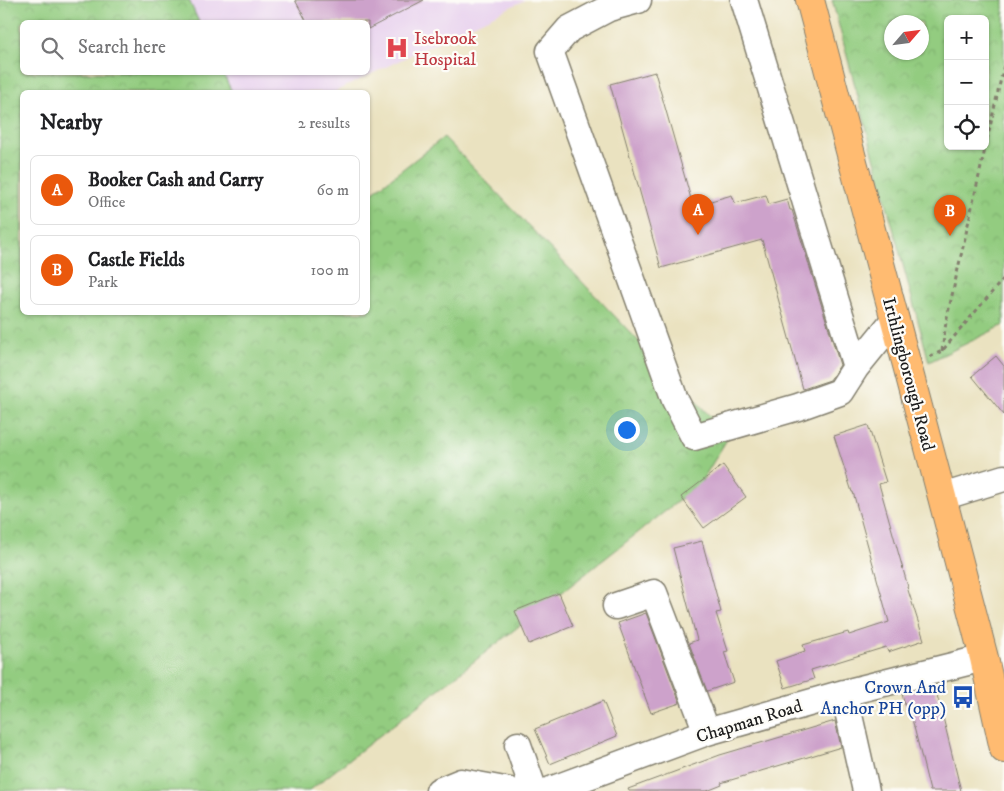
<!DOCTYPE html>
<meta charset="utf-8">
<style>
body{margin:0;font-family:"IM FELL DW Pica",serif;background:#f2f2f2;color:#202124}
.controls{position:absolute;right:15px;top:15px;display:grid;overflow:hidden;border-radius:8px;box-shadow:0 1px 4px #0004}
.controls button{width:45px;height:45px;display:grid;place-items:center;padding:0;border:0;border-bottom:1px solid #e0e0e0;background:#fff;color:#202124;font:25px sans-serif}
.compass{position:absolute;left:884px;top:15px;width:45px;height:45px;border-radius:50%;background:#fff;box-shadow:0 1px 4px #0004;rotate:62deg}
.you{position:absolute;left:626px;top:429px;width:18px;height:18px;margin:-12px;border:4px solid #fff;border-radius:50%;background:#1a73e8;box-shadow:0 0 0 8px #1a73e833}
.badge{display:grid;place-items:center;width:32px;height:32px;border-radius:50%;background:#ea580c;color:#fff;font-size:16px;font-weight:700}
.pin{position:absolute;translate:-50% -41px;filter:drop-shadow(0 1px 2px #0008)}
.pin::after{content:'';position:absolute;top:26px;width:18px;height:15px;background:inherit;clip-path:polygon(0 0,100% 0,50% 100%)}
.list{margin:0;padding:0;list-style:none}
h2{display:flex;justify-content:space-between;align-items:center;height:65px;margin:0;padding:0 20px;font-size:21px}
h2 small{font-size:16px;font-weight:400;color:#757577}
.list li{display:grid;grid-template-columns:32px 1fr auto;gap:15px;align-items:center;box-sizing:border-box;height:70px;margin:0 10px 10px;padding:0 10px;border:1px solid #e0e0e0;border-radius:8px}
.list b{display:block;font-size:19px;white-space:nowrap}
.list p{margin:0;font-size:16px;white-space:nowrap;color:#757577}
.list em{font-size:16px;font-style:normal;color:#757577}
.icon{flex:none;width:28px;height:28px;fill:none;stroke:currentColor;stroke-width:2;stroke-linecap:round;stroke-linejoin:round}
.map{position:relative;flex:none;width:1004px;height:791px;overflow:hidden}
.search{position:absolute;background:#fff;box-shadow:0 1px 4px #0004;left:20px;top:20px;width:350px;height:55px;display:flex;align-items:center;gap:12px;box-sizing:border-box;padding:0 18px;border-radius:8px;color:#757577;font-size:19px}
.panel{position:absolute;background:#fff;box-shadow:0 1px 4px #0004;left:20px;top:90px;width:350px;height:225px;border-radius:8px}
.map>svg:first-child{display:block}
.built{fill:#e8d2ee;fill-rule:evenodd}
.park{fill:url(#park-crowns);stroke:#58744e;fill-rule:evenodd}
.building{fill:#cda2cb}
.lines{fill:none;stroke-linecap:round;stroke-linejoin:round}
.minor-casing{stroke:#837f6e;stroke-width:29}
.major-casing{stroke:#837f6e;stroke-width:30}
.path{stroke:#837f6e;stroke-width:3;stroke-dasharray:4 4;stroke-linecap:butt}
.minor{stroke:#fff;stroke-width:26}
.major{stroke:#ffbb71;stroke-width:28}
.labels{text-anchor:middle;stroke-width:4.5;stroke-linejoin:round;paint-order:stroke}
.health-label{font-size:18px;fill:#be3a42;stroke:#fdfcf7;text-anchor:start}
.street-label{font-size:18px;fill:#1c1c1c;stroke:#fdfcf7}
.transit-label{font-size:18px;fill:#164399;stroke:#fdfcf7;text-anchor:end}
</style>
<div class="map">
<svg width="1004" height="791" viewBox="0 0 1004 791">
<defs>
<pattern id="park-crowns" width="20" height="18" patternUnits="userSpaceOnUse" patternTransform="scale(1.25)"><rect width="20" height="18" fill="#93cc80"/><path d="M2 6a3 3 0 1 1 6 0M12 15a3 3 0 1 1 6 0" fill="none" stroke="#7eaf6e"/></pattern>
</defs>
<rect width="100%" height="100%" fill="#fdfcf7"/>
<filter id="ink" filterUnits="userSpaceOnUse"><feTurbulence type="fractalNoise" baseFrequency=".02" numOctaves="2"/><feDisplacementMap in="SourceGraphic" scale="10" xChannelSelector="R" yChannelSelector="G"/><feConvolveMatrix kernelMatrix="1 2 1 2 8 2 1 2 1" color-interpolation-filters="sRGB"/></filter>
<filter id="wash" filterUnits="userSpaceOnUse"><feTurbulence type="fractalNoise" baseFrequency=".0096" numOctaves="4" result="noise"/><feDisplacementMap in="SourceGraphic" scale="20" xChannelSelector="R" yChannelSelector="G"/><feGaussianBlur stdDeviation="1.12" result="paint"/><feColorMatrix in="noise" values="0 0 0 0 0 0 0 0 0 0 0 0 0 0 0 0 0 1.4 0 .05"/><feComposite in="paint" operator="in"/></filter>
<g filter="url(#wash)">
<rect width="100%" height="100%" fill="#eae2c0"/>
<path class="built" d="M0,0H525L334,92H22V312L0,494ZM22,22H368V72H22Z"/>
<path class="park" d="M0,0H189L199,22H22V72L223,73L232,92H22V312H368V196L444,137L729,436L700,484L309,791H0Z
M832,0H1004V325L929,362ZM948,19H985V146H948ZM892,22H922V52H892Z"/>
<g id="blocks">
<path class="building" d="M295,0H424L368,29V22H307Z
M655,72L693,206L732,195L735,203L766,195L769,204L787,199L790,210H792L840,365L830,380L803,389L762,240L661,268L610,84Z
M996,356L1004,366V415L972,376Z
M868,425L886,482L879,484L908,587H907L924,640L888,652L886,647L811,670L814,679L785,688L776,661L805,651L803,645L848,632L849,635L889,622L853,492H852L834,436Z
M723,465L746,497L704,528L681,497Z
M702,541L721,612L716,613L728,651L724,652L734,682L707,691L689,643L697,640L673,548Z
M559,593L573,626L529,644L515,611Z
M646,613L680,703L651,713L618,623Z
M934,686L940,705L961,791H930L910,711L907,712L902,694Z
M603,701L617,736L550,764L535,729Z
M835,721L841,747L721,783L722,785L707,791H629L628,789L720,755Z"/>
</g>
</g>
<g filter="url(#ink)">
<use href="#blocks" fill-opacity="0" stroke="#837f6e" stroke-width="1"/>
<g class="lines">
<defs>
<path id="minor" d="M638,0L609,8L569,29L550,51L675,400L694,437L798,407L840,392L856,367L895,319
M744,0L856,367
M942,497L1004,478
M616,606L654,593L707,732
M844,693L866,791
M518,745L534,791
M439,791L461,782L510,791
M548,791L707,732L844,693L984,658"/>
<path id="major" d="M810,0L942,497L984,658L1004,749"/>
</defs>
<use href="#minor" class="minor-casing"/>
<use href="#major" class="major-casing"/>
<path class="path" d="M942,351L946,322L1004,65
M930,357L942,351L1004,278"/>
<use href="#minor" class="minor"/>
<use href="#major" class="major"/>
</g>
</g>
<defs>
<symbol id="hospital-bare" viewBox="-9 -9 18 18"><path d="M-5-5h3v3.5h4V-5h3V5h-3V1.5h-4V5h-3Z" fill="#e0444e" stroke="#fdfcf7" stroke-width="2.5" paint-order="stroke"/></symbol>
<symbol id="bus-bare" viewBox="-9 -9 18 18"><path d="M-5-6H5V4H4V6H2V4H-2V6H-4V4H-5ZM-3.5-4V0h7V-4ZM-3.5 1.2v1.5H-2V1.2ZM2 1.2v1.5H3.5V1.2Z" fill="#1a4fb4" stroke="#fdfcf7" stroke-width="2.5" paint-order="stroke"/></symbol>
</defs>
<g fill-rule="evenodd">
<use href="#hospital-bare" x="381" y="32" width="32" height="32"/>
<use href="#bus-bare" x="947" y="681" width="32" height="32"/>
</g>
<g class="labels">
<g class="health-label">
<text x="414" y="44">Isebrook<tspan x="414" dy="21">Hospital</tspan></text>
</g>
<g class="street-label">
<text transform="translate(909 374) rotate(75)" y="6">Irthlingborough Road</text>
<text transform="translate(749 721) rotate(-17)" y="6">Chapman Road</text>
</g>
<g class="transit-label">
<text x="946" y="693">Crown And<tspan x="946" dy="21">Anchor PH (opp)</tspan></text>
</g>
</g>
</svg>
<div class="controls">
<button>+</button>
<button>−</button>
<button><svg class="icon" aria-label="locate" viewBox="0 0 24 24"><circle cx="12" cy="12" r="6"/><path d="M12 2v4M12 18v4M2 12h4M18 12h4"/></svg></button>
</div>
<svg class="compass" viewBox="-18 -18 36 36"><path d="M0-13l5 13h-10z" fill="#e53935"/><path d="M0 13l5-13h-10z" fill="#757577"/></svg>
<div class="you"></div>
<div class="pin badge" style="left:698px;top:235px">A</div>
<div class="pin badge" style="left:950px;top:236px">B</div>
<div class="search"><svg class="icon" aria-label="search" viewBox="0 0 24 24"><circle cx="10" cy="10" r="6"/><path d="M15 15l6 6"/></svg>Search here</div>
<section class="panel">
<h2>Nearby<small>2 results</small></h2>
<ul class="list">
<li><span class="badge">A</span><div><b>Booker Cash and Carry</b><p>Office</p></div><em>60 m</em></li>
<li><span class="badge">B</span><div><b>Castle Fields</b><p>Park</p></div><em>100 m</em></li>
</ul>
</section>
</div>
